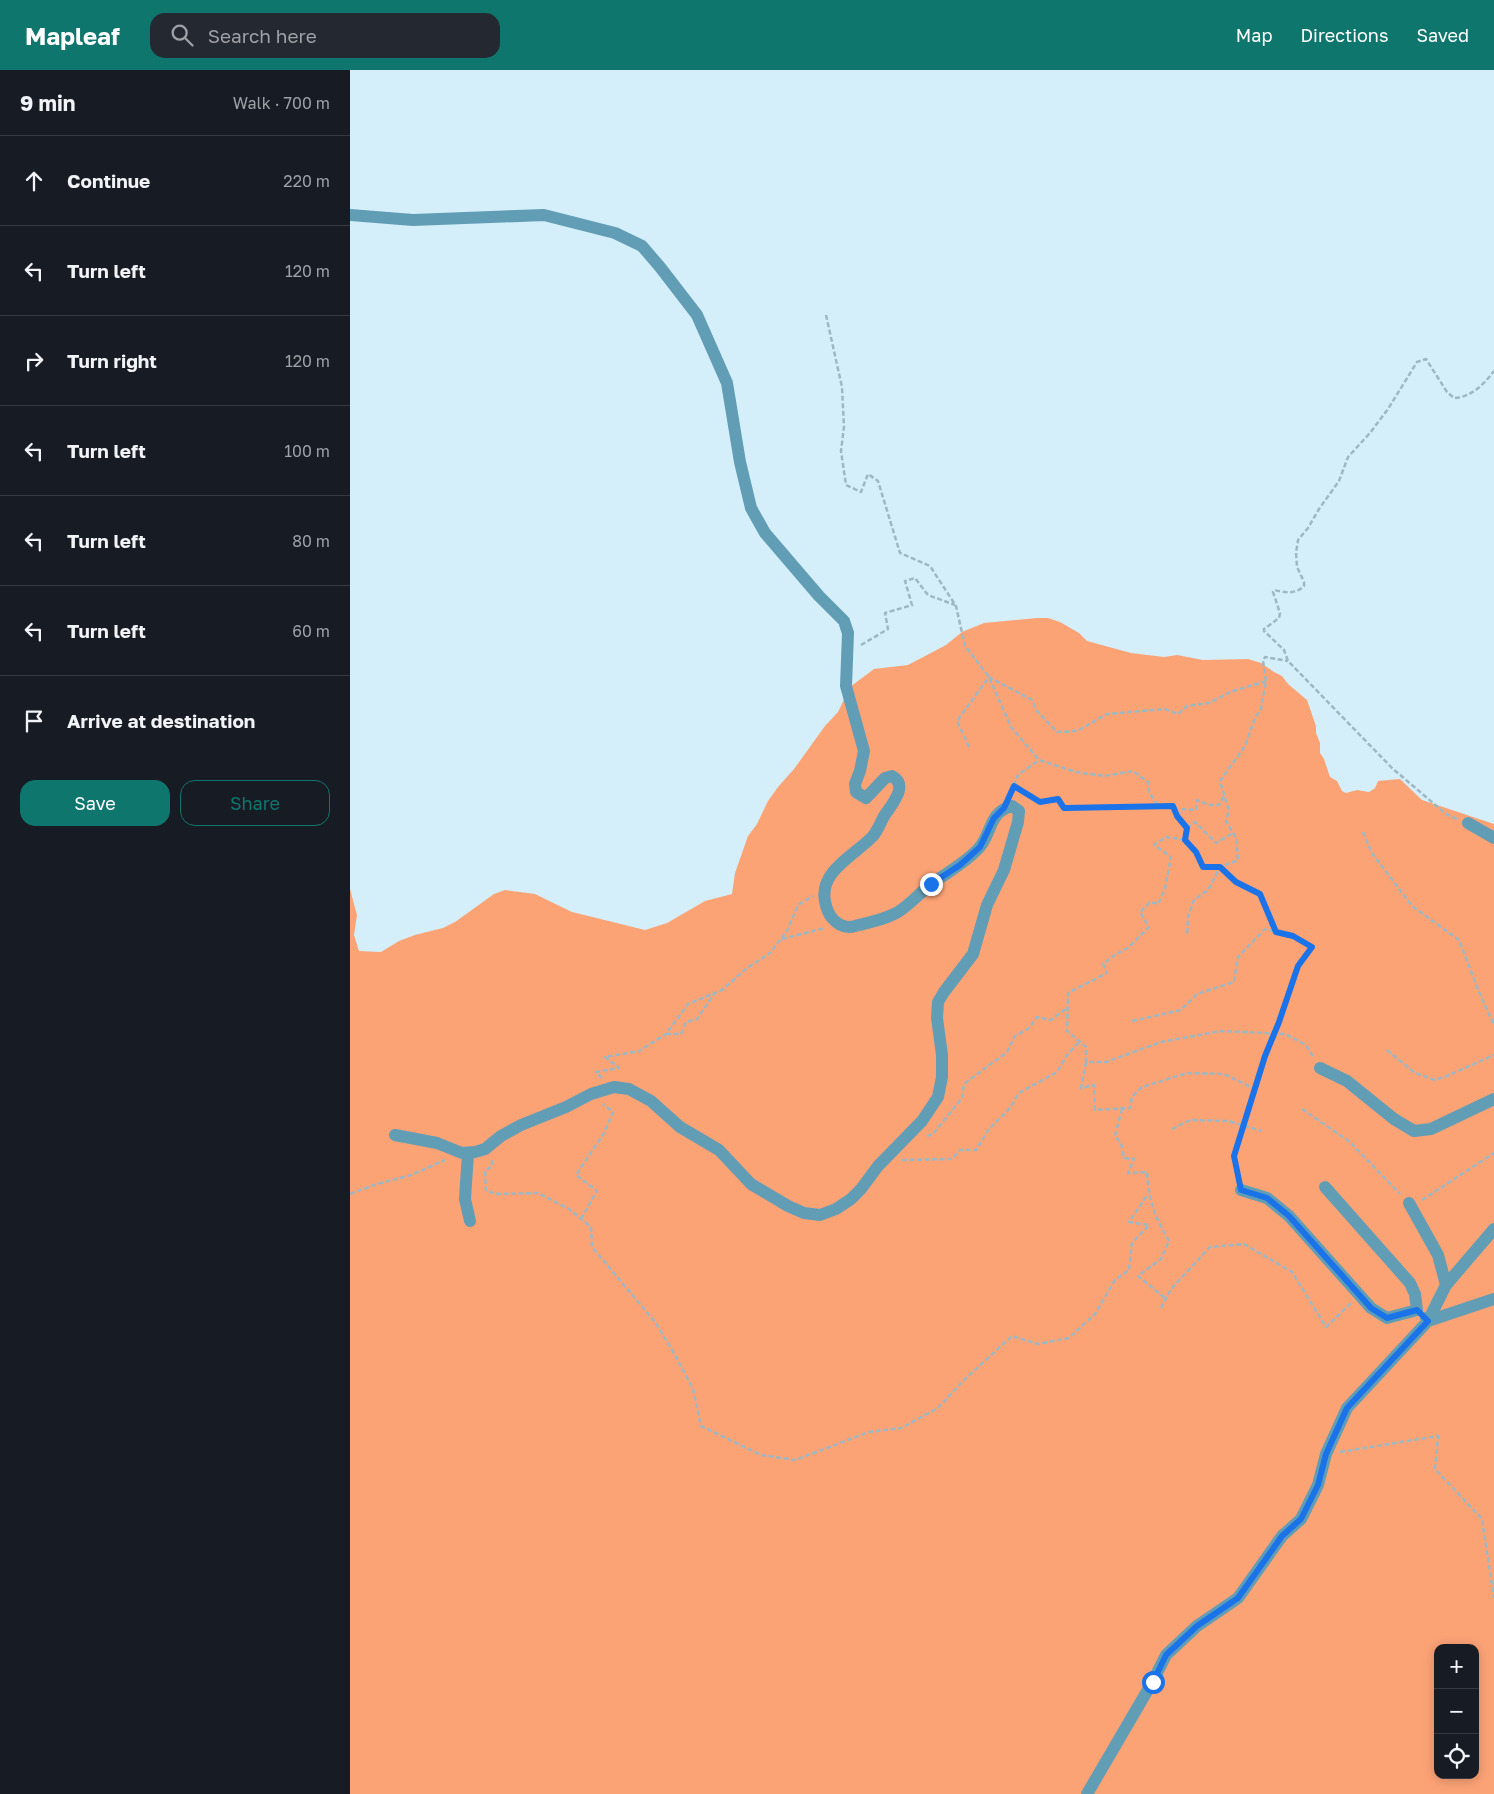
<!DOCTYPE html>
<meta charset="utf-8">
<style>
body{margin:0;font-family:"Golos Text",sans-serif;background:#242831;color:#f1f3f6}
.controls{position:absolute;right:15px;bottom:15px;display:grid;overflow:hidden;border-radius:10px;box-shadow:0 2px 12px #0003}
.controls button{width:45px;height:45px;display:grid;place-items:center;padding:0;border:0;border-bottom:1px solid #363941;background:#171b24;color:#f1f3f6;font:25px sans-serif}
.stop{position:absolute;width:15px;height:15px;margin:-11px;border:4px solid #1a73e8;border-radius:50%;background:#fff}
.stop.end{background:#1a73e8;border-color:#fff;box-shadow:0 1px 5px #0008}
.list{margin:0;padding:0;list-style:none}
h2{display:flex;justify-content:space-between;align-items:center;height:65px;margin:0;padding:0 20px;font-size:21px}
h2 small{font-size:16px;font-weight:400;color:#9ea1a6}
.list li{display:grid;grid-template-columns:32px 1fr auto;gap:15px;align-items:center;box-sizing:border-box;height:90px;padding:0 20px;border-top:1px solid #363941}
.list b{display:block;font-size:19px;white-space:nowrap}
.list em{font-size:16px;font-style:normal;color:#9ea1a6}
.actions{display:flex;gap:10px;padding:15px 20px}
.actions a{flex:1;padding:11px 0;border:1px solid #0f766e;border-radius:15px;text-align:center;font-size:18px;color:#0f766e}
.actions .main{background:#0f766e;color:#fff}
.icon{flex:none;width:28px;height:28px;fill:none;stroke:currentColor;stroke-width:2;stroke-linecap:round;stroke-linejoin:round}
.map{position:relative;flex:none;width:1144px;height:1724px;overflow:hidden}
header{display:flex;align-items:center;gap:30px;box-sizing:border-box;height:70px;padding:0 25px;background:#0f766e;color:#fff}
header strong{font-size:24px}
nav{display:flex;gap:28px;margin-inline-start:auto;font-size:18px}
.search{width:350px;height:45px;background:#242831;display:flex;align-items:center;gap:12px;box-sizing:border-box;padding:0 18px;border-radius:15px;color:#9ea1a6;font-size:19px}
main{display:flex}
aside{flex:1;background:#171b24}
.map>svg:first-child{display:block}
.green{fill:#fca376;fill-rule:evenodd}
.lines{fill:none;stroke-linecap:round;stroke-linejoin:round}
.path{stroke:#9db8c3;stroke-width:2.5;stroke-dasharray:5 2.5;stroke-linecap:butt}
.minor{stroke:#629db6;stroke-width:12}
.route{stroke:#1a73e8;stroke-width:6}
</style>
<header>
<strong>Mapleaf</strong>
<div class="search"><svg class="icon" aria-label="search" viewBox="0 0 24 24"><circle cx="10" cy="10" r="6"/><path d="M15 15l6 6"/></svg>Search here</div>
<nav><a>Map</a><a>Directions</a><a>Saved</a></nav>
</header>
<main>
<aside>
<h2>9 min<small>Walk · 700 m</small></h2>
<ul class="list">
<li><svg class="icon" aria-label="ahead" viewBox="0 0 24 24"><path d="M12 20V5M6 11l6-6 6 6"/></svg><div><b>Continue</b></div><em>220 m</em></li>
<li><svg class="icon" aria-label="left" viewBox="0 0 24 24"><path d="M17 20v-9H6M10 6l-5 5 5 5"/></svg><div><b>Turn left</b></div><em>120 m</em></li>
<li><svg class="icon" aria-label="right" viewBox="0 0 24 24"><path d="M7 20v-9h11M14 6l5 5-5 5"/></svg><div><b>Turn right</b></div><em>120 m</em></li>
<li><svg class="icon" aria-label="left" viewBox="0 0 24 24"><path d="M17 20v-9H6M10 6l-5 5 5 5"/></svg><div><b>Turn left</b></div><em>100 m</em></li>
<li><svg class="icon" aria-label="left" viewBox="0 0 24 24"><path d="M17 20v-9H6M10 6l-5 5 5 5"/></svg><div><b>Turn left</b></div><em>80 m</em></li>
<li><svg class="icon" aria-label="left" viewBox="0 0 24 24"><path d="M17 20v-9H6M10 6l-5 5 5 5"/></svg><div><b>Turn left</b></div><em>60 m</em></li>
<li><svg class="icon" aria-label="arrive" viewBox="0 0 24 24"><path d="M6 21V4h12l-3 4 3 4H6"/></svg><div><b>Arrive at destination</b></div></li>
</ul>
<div class="actions"><a class="main">Save</a><a>Share</a></div>
</aside>
<div class="map">
<svg width="1144" height="1724" viewBox="0 0 1144 1724">
<rect width="100%" height="100%" fill="#d5effa"/>
<path class="green" d="M687,548H698L710,552L729,563L737,571L781,583L814,587L827,585L853,590L898,589L911,593L924,602L932,606L938,614L957,630L966,656V663L970,673V683L974,689L980,707L987,711L992,721L996,723L1007,720L1019,722L1025,718L1028,711L1050,709L1072,730L1144,754V1724H0V819L7,845L4,865L9,881L31,882L49,871L65,865L93,858L105,852L144,824L155,820L185,824L222,842L295,860L317,853L355,831L382,824L385,803L398,766L407,754L418,731L428,717L444,699L475,656L488,642L500,617L524,599L558,595L596,575L612,562L634,553ZM1088,1578H1125V1705H1088Z"/>
<g class="lines">
<path class="path" d="M476,245L492,317L494,357L491,381L496,415L511,422L518,404L528,411L550,483L580,496L606,536L615,576L639,607L661,657L689,690L726,702L754,706L783,701L798,712L799,722L808,736H823L827,746L837,758L835,770L846,782L853,797H870L886,812L910,824L927,862
M511,575L538,559L535,543L562,535L555,511L565,508L578,525L605,535
M916,611L913,591L915,587L938,591
M619,677L607,651L639,607L682,630L687,641L707,662L727,661L757,644L815,639L828,644L837,636L859,633L880,622L916,611L911,639L905,648L895,676L870,711L879,741L876,751L886,768L888,790L870,797L858,820L844,830L838,847L837,866
M664,716L668,705L689,690
M660,724L664,716L690,733L708,729L713,738L808,736
M827,746L833,739L846,740L847,730L859,735H869L874,726
M1107,749L1096,744L1042,698L938,591L934,580L914,561V559L929,548L930,543L923,522L925,520C934,523 947,524 954,516V512L947,497L946,483L948,470L958,458L969,439L989,411L998,387L1020,363L1038,339L1067,292L1076,289L1097,322L1104,328C1122,327 1134,314 1144,301
M837,758L845,752L866,773L883,763
M1013,762L1022,783L1062,836L1109,870L1129,922L1144,955
M835,770L816,767L804,775L821,787L815,819L808,834L800,832L790,842L799,857L778,878L766,884L753,894L757,903L718,923L717,961L736,977V992H756L811,972L871,961L935,964L956,975L964,988
M432,869L475,858
M782,951L831,940L847,924L884,912L888,887L915,859L943,866L962,877L948,896L929,952L915,986L884,1086L889,1109
M316,964H331L336,952L347,949L364,924
M1037,980L1065,1003L1085,1010L1097,1006L1144,985
M736,992L731,1018L744,1015L745,1040L780,1038L782,1027L792,1017L837,1003L874,1004L905,1019
M252,1008L246,1002L269,998L255,987L289,981L316,964L338,934L372,920L397,898L420,883L437,861L448,835L463,826
M772,1039L765,1066L771,1073L774,1088L784,1089L778,1103L797,1102C799,1132 804,1145 819,1171L811,1189L788,1206L816,1229
M952,1039L1000,1072L1050,1124
M822,1059L840,1050L878,1051L912,1061
M577,1066L583,1064L612,1028L614,1014L657,982L665,966L679,958L687,947L701,950L718,937
M142,1090V1096L135,1101L136,1121L147,1124L188,1123L219,1139L241,1157L242,1177L305,1252L325,1285L343,1319L351,1356L411,1385L445,1390L519,1362L551,1358L588,1338L614,1310L662,1266L688,1274L719,1268L745,1244L765,1210L779,1200L782,1173L799,1155L779,1152L798,1124
M552,1090L602,1089L610,1080H626L639,1059L660,1038L669,1023L707,1002L717,985L729,972
M0,1124L24,1115L61,1105L95,1090
M1072,1130L1144,1083
M231,1149L247,1121L226,1105L254,1063L263,1042L253,1034
M811,1238L821,1219L860,1177L894,1174L942,1202L976,1257L1001,1233
M990,1382L1088,1366L1085,1399L1132,1449L1144,1528"/>
<path class="minor" d="M0,145L63,150L194,145L265,163L292,176L310,197L347,245L377,313L390,392L401,438L415,463L469,526L494,551L498,563L496,616L514,681L510,701L505,714L506,722L516,728L535,708L542,706C560,716 540,736 533,748C530,754 527,762 522,767C505,785 469,801 475,831C476,837 477,842 482,848C488,855 495,859 505,856C518,853 536,849 548,842C559,835 569,824 580,815C596,803 614,794 628,779C642,765 638,742 662,736L669,741L668,752L654,800L637,835L623,884L594,922L588,932L587,948L592,985V1007L588,1027L572,1051L528,1096L511,1119L501,1129L486,1139L470,1145L454,1143L438,1136L401,1114L369,1080L330,1057L301,1031L279,1019L264,1017L241,1024L216,1037L171,1055L151,1066L135,1079L125,1082L112,1083L87,1073L45,1065
M1118,753L1144,768
M970,998L997,1011L1044,1049L1064,1061L1081,1059L1144,1029
M118,1083L115,1129L120,1151
M891,1120L917,1128L939,1146L1021,1238L1037,1248L1067,1240L1065,1224L1060,1213L975,1117
M1059,1133L1088,1185L1096,1215
M1076,1248L1078,1251L1144,1229
M737,1724L803,1611L816,1585L847,1556L888,1528L932,1466L951,1449L968,1415L976,1384L997,1338L1078,1251L1096,1215L1144,1159"/>
</g>
<g class="lines">
<path class="route" d="M581,814L610,795L630,777L644,748L654,738L664,716L690,732L708,729L714,738L823,736L827,746L837,758L835,770L846,782L853,797H870L886,812L910,824L926,862L943,866L962,877L948,896L929,952L915,986L884,1086L891,1120L917,1128L939,1146L1021,1238L1037,1248L1067,1240L1078,1251L997,1338L976,1384L968,1415L951,1449L932,1466L888,1528L847,1556L816,1585L803,1612"/>
</g>
</svg>
<div class="controls">
<button>+</button>
<button>−</button>
<button><svg class="icon" aria-label="locate" viewBox="0 0 24 24"><circle cx="12" cy="12" r="6"/><path d="M12 2v4M12 18v4M2 12h4M18 12h4"/></svg></button>
</div>
<div class="stop" style="left:803px;top:1612px"></div>
<div class="stop end" style="left:581px;top:814px"></div>
</div>
</main>
